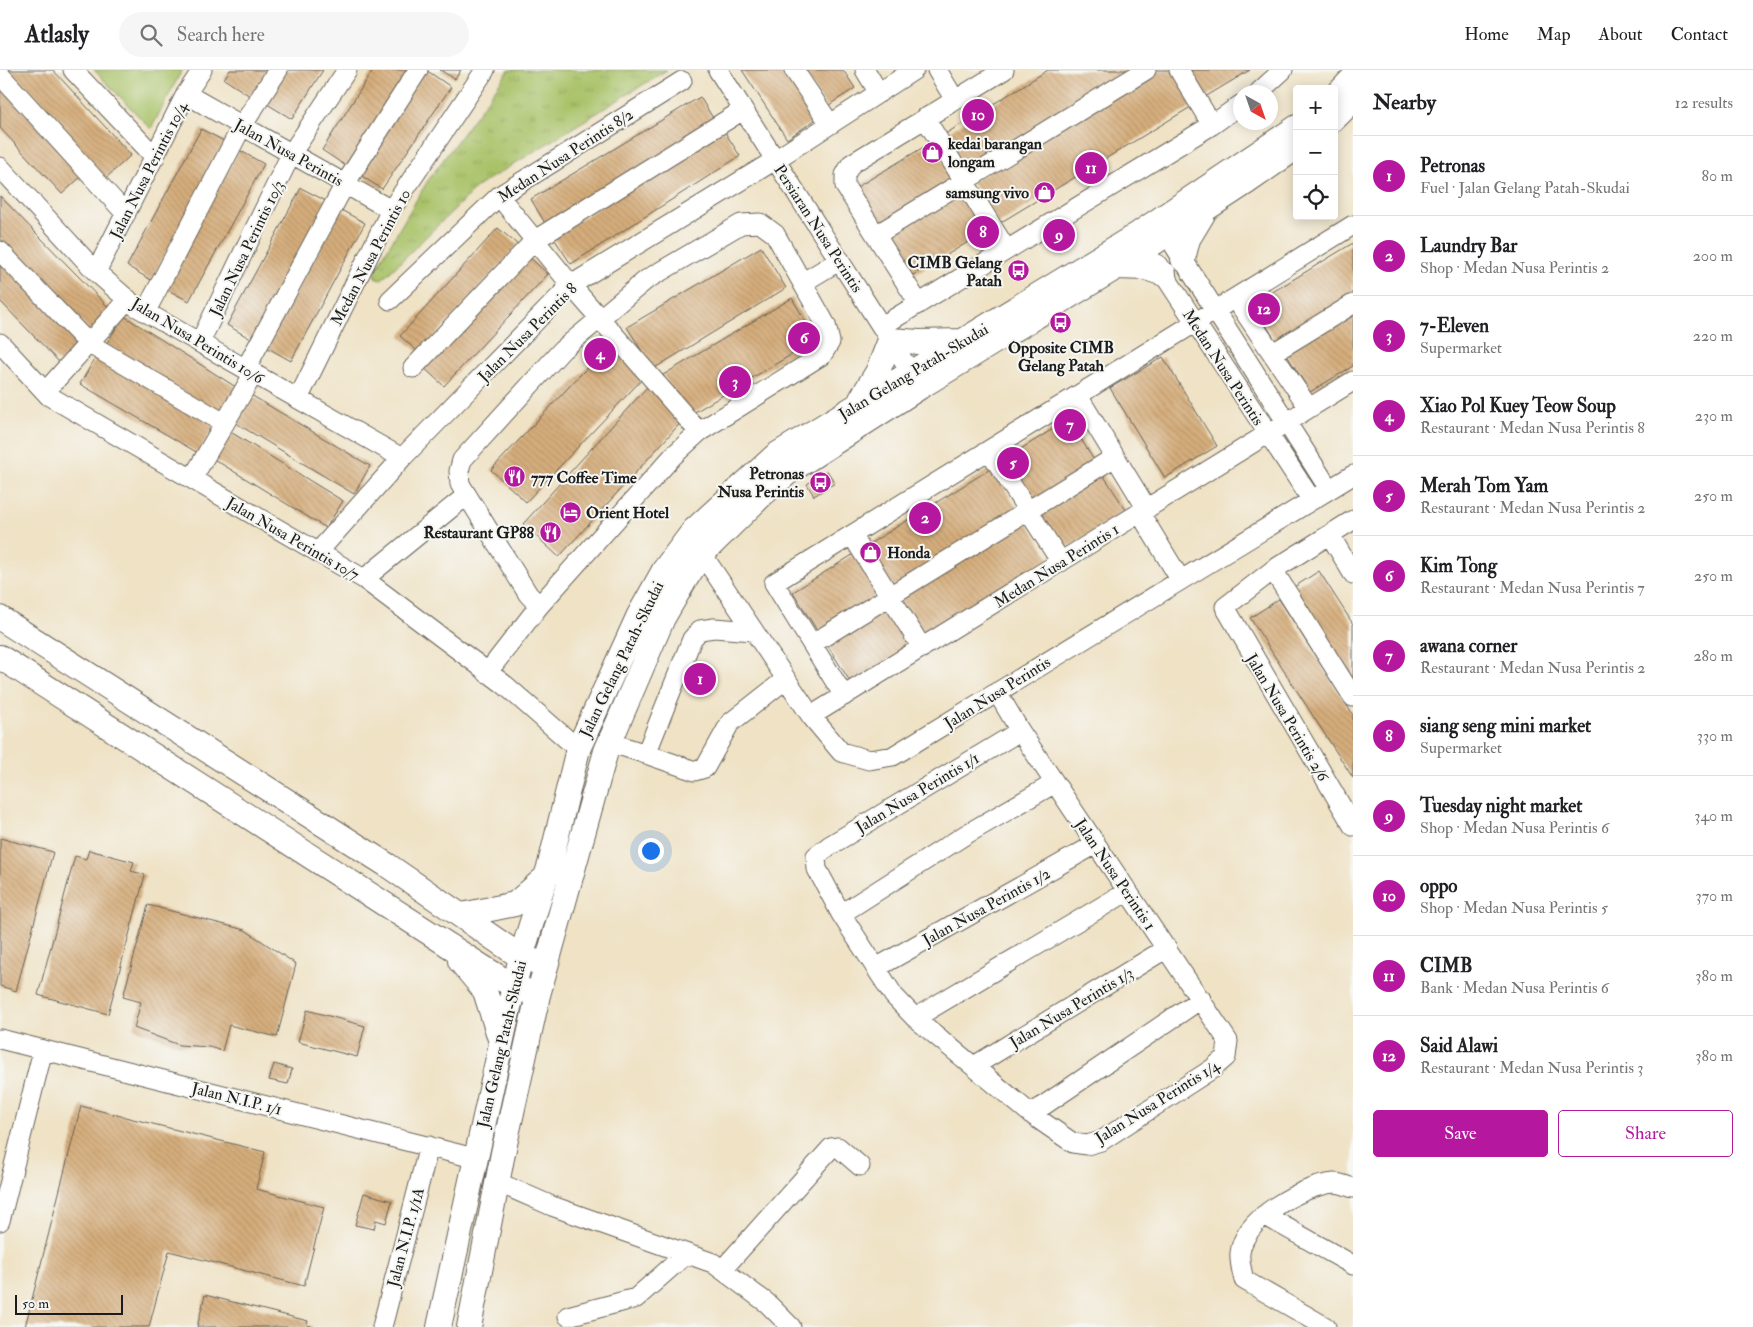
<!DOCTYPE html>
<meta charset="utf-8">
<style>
body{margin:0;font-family:"IM FELL Double Pica",serif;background:#f6f6f6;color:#202124}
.controls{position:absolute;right:15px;top:15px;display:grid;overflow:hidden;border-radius:5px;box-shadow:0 2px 12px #0003}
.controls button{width:45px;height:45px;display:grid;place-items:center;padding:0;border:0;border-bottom:1px solid #e0e0e0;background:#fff;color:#202124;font:25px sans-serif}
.compass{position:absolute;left:1233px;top:15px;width:45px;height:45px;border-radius:50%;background:#fff;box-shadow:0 2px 12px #0003;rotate:140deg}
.scale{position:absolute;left:15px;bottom:12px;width:108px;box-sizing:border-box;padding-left:5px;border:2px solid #1c1c1c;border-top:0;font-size:14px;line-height:18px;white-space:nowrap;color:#1c1c1c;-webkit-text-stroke:4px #f6f6f2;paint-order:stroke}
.you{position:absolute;left:650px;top:780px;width:18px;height:18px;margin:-12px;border:4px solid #fff;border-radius:50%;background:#1a73e8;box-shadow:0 0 0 8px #1a73e833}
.badge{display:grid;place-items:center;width:32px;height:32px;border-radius:50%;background:#b5179e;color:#fff;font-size:16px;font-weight:700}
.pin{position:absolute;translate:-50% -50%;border:2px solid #fff;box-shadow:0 1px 5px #0006}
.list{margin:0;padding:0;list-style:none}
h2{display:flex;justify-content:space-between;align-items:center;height:65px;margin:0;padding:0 20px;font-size:21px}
h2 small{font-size:16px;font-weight:400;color:#757577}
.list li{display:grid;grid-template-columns:32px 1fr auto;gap:15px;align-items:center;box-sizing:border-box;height:80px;padding:0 20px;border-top:1px solid #e0e0e0}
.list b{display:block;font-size:19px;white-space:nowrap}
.list p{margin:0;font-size:16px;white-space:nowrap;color:#757577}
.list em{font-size:16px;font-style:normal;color:#757577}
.actions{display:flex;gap:10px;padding:15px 20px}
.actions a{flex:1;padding:11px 0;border:1px solid #b5179e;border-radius:5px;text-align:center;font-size:18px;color:#b5179e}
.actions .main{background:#b5179e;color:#fff}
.icon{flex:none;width:28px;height:28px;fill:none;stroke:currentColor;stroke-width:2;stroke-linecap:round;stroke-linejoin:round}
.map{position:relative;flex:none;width:1353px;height:1257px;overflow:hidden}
header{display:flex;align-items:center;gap:30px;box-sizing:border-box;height:70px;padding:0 25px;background:#fff;border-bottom:1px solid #e0e0e0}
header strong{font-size:24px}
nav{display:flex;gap:28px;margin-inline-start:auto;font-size:18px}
.search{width:350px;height:45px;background:#f6f6f6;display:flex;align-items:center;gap:12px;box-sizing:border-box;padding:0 18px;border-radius:28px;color:#757577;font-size:19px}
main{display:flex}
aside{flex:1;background:#fff}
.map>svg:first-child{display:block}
.green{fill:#a9c268;stroke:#626f42}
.park{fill:url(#park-tufts);stroke:#626f42}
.building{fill:url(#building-back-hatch)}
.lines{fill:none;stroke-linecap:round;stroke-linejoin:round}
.minor-casing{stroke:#666157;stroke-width:21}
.major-casing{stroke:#666157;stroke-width:26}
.minor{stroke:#fff;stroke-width:19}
.major{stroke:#fff;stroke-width:24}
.labels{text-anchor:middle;stroke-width:4;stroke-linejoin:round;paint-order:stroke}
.poi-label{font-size:16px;font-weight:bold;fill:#1c1c1c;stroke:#f6f6f2;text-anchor:start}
.street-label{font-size:16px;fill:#1c1c1c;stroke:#f6f6f2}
</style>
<header>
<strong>Atlasly</strong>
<div class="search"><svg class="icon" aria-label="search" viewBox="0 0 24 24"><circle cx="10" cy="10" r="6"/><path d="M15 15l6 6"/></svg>Search here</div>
<nav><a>Home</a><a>Map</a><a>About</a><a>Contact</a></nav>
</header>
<main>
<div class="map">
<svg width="1353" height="1257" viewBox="0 0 1353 1257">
<defs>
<pattern id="park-tufts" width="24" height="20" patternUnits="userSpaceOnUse" patternTransform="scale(1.25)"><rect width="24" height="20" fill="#a9c268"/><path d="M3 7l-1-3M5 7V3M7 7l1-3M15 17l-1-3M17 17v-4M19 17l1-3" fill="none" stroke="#91a65a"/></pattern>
<pattern id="building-back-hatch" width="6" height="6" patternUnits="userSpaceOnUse" patternTransform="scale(1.25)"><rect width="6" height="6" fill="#d5ad7b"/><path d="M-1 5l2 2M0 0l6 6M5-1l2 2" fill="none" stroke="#b6946a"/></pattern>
</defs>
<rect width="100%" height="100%" fill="#f6f6f2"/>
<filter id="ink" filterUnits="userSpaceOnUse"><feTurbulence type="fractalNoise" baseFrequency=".02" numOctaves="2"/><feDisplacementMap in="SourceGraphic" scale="10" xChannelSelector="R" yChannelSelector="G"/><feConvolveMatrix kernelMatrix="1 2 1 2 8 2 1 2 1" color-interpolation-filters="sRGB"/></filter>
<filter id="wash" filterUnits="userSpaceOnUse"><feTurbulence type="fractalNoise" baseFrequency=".0096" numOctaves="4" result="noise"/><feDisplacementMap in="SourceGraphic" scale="20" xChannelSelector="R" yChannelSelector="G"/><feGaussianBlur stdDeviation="1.12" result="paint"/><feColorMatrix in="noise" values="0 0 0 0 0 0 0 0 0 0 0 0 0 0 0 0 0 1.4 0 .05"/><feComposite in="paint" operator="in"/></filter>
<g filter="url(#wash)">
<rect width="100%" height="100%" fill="#efe2c5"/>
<path class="green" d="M94,0H182L151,59Z"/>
<path class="park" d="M509,0H667L478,116L387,205L380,210L375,208V202L381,190L427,112Z"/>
<g id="blocks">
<path class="building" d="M6,0H53L131,85L106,108Z
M230,0H271L253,28L224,9Z
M282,0H323L292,49L262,31Z
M373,0H412L349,98L322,80Z
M426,0L451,17L382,119L357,103Z
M440,0H461L455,9Z
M742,0H786L818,48L787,69Z
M803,0H843L855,18L826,37Z
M1048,0H1138L966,106L942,66Z
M1156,0H1173L1194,35L998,154L972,112Z
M1188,0H1250L1205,27Z
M0,15L84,104L62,124L0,58Z
M700,27L716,53L546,155L531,129Z
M201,59L226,72L151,210L127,196Z
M723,59L740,86L571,194L553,167Z
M932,72L957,112L882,158L857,117Z
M239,80L264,94L189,231L164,218Z
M301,118L326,131L251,269L227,255Z
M964,121L987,161L911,206L888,166Z
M0,126L112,241L91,262L0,168Z
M341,140L365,153L291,291L266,277Z
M498,158L518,175L419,283L400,266Z
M1353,173V227L1277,273L1253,234Z
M761,177L786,218L653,299L627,257Z
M527,185L548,204L444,316L423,297Z
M0,191L80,274L60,293L0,231Z
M792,228L816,270L688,346L663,305Z
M1353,240V296L1310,322L1285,282Z
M124,246L239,319L222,346L106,274Z
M612,271L647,304L526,432L491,400Z
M97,285L215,355L198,383L80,314Z
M1163,287L1217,376L1165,408L1110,318Z
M649,315L685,348L559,487L523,454Z
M251,325L370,396L354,424L234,352Z
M1069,349L1095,392L1030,433L1003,390Z
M229,361L343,431L326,458L212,388Z
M992,398L1017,439L892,517L866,476Z
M1100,400L1126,440L1061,482L1035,441Z
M827,401L835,413L814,426L807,414Z
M1023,445L1050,489L923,569L896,526Z
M854,484L879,524L818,562L793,522Z
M1319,501L1353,554V619L1291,519Z
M1279,529L1353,645V708L1250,548Z
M888,534L913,574L851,613L826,573Z
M0,768L53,782L16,921L0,916Z
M89,780L134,792L131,801L145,805L108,944L38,925L75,786L86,789Z
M148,835L245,860L296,894L277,967L229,955L222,981L209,977L179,975L134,958L141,932L123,927Z
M307,940L365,956L357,987L298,972Z
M274,994L292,999L288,1014L269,1010Z
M81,1036L265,1082L256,1119L324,1137L304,1216L169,1181L149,1257H25Z
M364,1123L392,1131L386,1153L376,1150L374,1159L355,1155Z
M205,1225L308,1251L307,1255L314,1257H197Z"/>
</g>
</g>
<g filter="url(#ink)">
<use href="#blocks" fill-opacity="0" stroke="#666157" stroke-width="1"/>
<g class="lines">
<defs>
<path id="minor" d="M73,0L155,87
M718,0L918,314
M794,0L830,54
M865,0L879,23
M937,0L955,30
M1179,0L1212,55
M0,5L126,144
M1259,22L1283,0
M186,24L391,140
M925,48L1006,179
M0,97L96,202L135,236L402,388
M499,126L575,220L699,362
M876,165L1146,0
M1175,177L1329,419
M0,181L88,273L224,353
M1157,194L1311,429
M96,202L186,24L202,0
M802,213L840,190
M1235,228L1309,338
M390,230L499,126L682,11
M919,234L845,116V105L851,94L1004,0
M146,241L242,56L278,0
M882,256L1212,55L1240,35
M200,272L291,84L347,0
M0,273L49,326L364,509L505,615L578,679
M1273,283L1353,234
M246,298L345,114L418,0
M413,298L535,170L743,40
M45,322L128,229
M1078,326L1147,439
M298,329L391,140L485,0
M989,380L1061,492
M192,409L254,303
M1140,443L1180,509
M1353,450L1273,500L1225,537L1353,756
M852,465L922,578
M1330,465L1353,504
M318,482L402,388L571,215L775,90L914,0
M702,484L811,646L841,682L869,690L893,686L1353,405
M1273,500L1353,627
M364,509L467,425
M754,561L714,558L700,560L692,569L646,684L695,701L705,698L730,653L786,609
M812,574L1115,387
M487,603L539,536L673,386L699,362L822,285L830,272L826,255L775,164L760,153L741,154L646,210L562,280L462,390L459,401L460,414L528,524L539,536
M997,622L1020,661L1228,971L1226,987L1212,999L1101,1071L1087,1075L1073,1073L1031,1044L915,948L894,926L841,844L817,799L816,786L829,776L1020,661
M844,626L774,513L1353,155
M811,646L1353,311
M609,672L646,684
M841,844L965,765L1055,713
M876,898L1096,774
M915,948L1128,821
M0,969L474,1088
M974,996L1167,878
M1031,1044L1201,929
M497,1112L552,1136L713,1193L767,1233L791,1257
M1264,1145L1353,1195
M0,1151L43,980
M722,1200L831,1078L838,1077L860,1096
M568,1246L636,1228L686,1184
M382,1257L429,1076
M1326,1257L1244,1210C1242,1202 1239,1191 1240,1183C1244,1148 1302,1116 1334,1113C1340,1113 1347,1116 1353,1118"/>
<path id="major" d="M1334,28L1353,8
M1334,49L1353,30
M1183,189L1188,169L1203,144
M1117,197L1146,198L1164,204
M861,329L878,301L890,270L919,272L960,271
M0,548L387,795L521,887L534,891
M0,587L484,898L515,917L529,922
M462,845L515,834L547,806
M460,891L485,921L500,969
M439,1257L508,942L521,887L550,794L578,679L639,545L664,500L694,460L776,385L1138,164L1297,57
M469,1257L503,1083L538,925L606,681L663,548L685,510L702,484L762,425L790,401L920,317L1117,197L1247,112L1297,77"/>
</defs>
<use href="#minor" class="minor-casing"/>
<use href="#major" class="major-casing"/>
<use href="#minor" class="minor"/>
<use href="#major" class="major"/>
</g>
</g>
<defs>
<symbol id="shop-disc" viewBox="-11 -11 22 22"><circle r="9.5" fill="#b5179e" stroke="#f6f6f2"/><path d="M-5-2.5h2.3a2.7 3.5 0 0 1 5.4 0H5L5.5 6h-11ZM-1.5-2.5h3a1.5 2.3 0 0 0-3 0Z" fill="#fff"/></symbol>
<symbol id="bus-disc" viewBox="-11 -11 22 22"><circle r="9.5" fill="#b5179e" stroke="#f6f6f2"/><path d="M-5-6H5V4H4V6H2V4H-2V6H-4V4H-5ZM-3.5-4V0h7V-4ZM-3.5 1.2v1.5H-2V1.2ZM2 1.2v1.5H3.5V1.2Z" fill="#fff"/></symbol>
<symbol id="restaurant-disc" viewBox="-11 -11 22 22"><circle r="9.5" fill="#b5179e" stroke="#f6f6f2"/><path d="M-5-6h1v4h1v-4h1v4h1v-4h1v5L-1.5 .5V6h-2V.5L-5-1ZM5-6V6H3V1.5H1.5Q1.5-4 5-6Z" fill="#fff"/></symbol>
<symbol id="hotel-disc" viewBox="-11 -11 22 22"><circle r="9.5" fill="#b5179e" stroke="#f6f6f2"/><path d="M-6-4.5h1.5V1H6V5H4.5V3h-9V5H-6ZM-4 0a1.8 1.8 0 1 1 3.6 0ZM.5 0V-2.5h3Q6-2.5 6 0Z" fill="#fff"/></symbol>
</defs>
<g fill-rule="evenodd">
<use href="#shop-disc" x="920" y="70" width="25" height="25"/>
<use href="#shop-disc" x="1032" y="110" width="25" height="25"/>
<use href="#bus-disc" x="1006" y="188" width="25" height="25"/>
<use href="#bus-disc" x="1048" y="240" width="25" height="25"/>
<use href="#restaurant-disc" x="502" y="394" width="25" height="25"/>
<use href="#bus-disc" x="808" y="400" width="25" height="25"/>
<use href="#hotel-disc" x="558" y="430" width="25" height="25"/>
<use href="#restaurant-disc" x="538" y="450" width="25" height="25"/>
<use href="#shop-disc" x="858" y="470" width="25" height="25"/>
</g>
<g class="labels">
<g class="poi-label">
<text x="948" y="79">kedai barangan<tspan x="948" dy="18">longam</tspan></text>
<text x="1029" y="128" text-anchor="end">samsung vivo</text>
<text x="1002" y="198" text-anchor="end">CIMB Gelang<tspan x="1002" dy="18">Patah</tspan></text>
<text x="1061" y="283" text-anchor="middle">Opposite CIMB<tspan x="1061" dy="18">Gelang Patah</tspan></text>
<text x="804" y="409" text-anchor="end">Petronas<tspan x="804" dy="18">Nusa Perintis</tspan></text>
<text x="531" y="413">777 Coffee Time</text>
<text x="586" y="448">Orient Hotel</text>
<text x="534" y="468" text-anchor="end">Restaurant GP88</text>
<text x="887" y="488">Honda</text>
</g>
<g class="street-label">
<text transform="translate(289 82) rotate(29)" y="6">Jalan Nusa Perintis</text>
<text transform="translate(565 85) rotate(-33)" y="6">Medan Nusa Perintis 8/2</text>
<text transform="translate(148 100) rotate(-63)" y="6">Jalan Nusa Perintis 10/4</text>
<text transform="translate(819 158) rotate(57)" y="6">Persiaran Nusa Perintis</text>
<text transform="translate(246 178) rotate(-64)" y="6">Jalan Nusa Perintis 10/3</text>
<text transform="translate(370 187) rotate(-62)" y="6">Medan Nusa Perintis 10</text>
<text transform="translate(527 262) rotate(-45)" y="6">Jalan Nusa Perintis 8</text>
<text transform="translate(198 270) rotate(31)" y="6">Jalan Nusa Perintis 10/6</text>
<text transform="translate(1224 297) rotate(57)" y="6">Medan Nusa Perintis</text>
<text transform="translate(913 301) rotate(-31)" y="6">Jalan Gelang Patah-Skudai</text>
<text transform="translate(293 468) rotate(30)" y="6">Jalan Nusa Perintis 10/7</text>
<text transform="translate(1056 495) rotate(-32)" y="6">Medan Nusa Perintis 1</text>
<text transform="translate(621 589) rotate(-64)" y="6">Jalan Gelang Patah-Skudai</text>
<text transform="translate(997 622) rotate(-32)" y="6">Jalan Nusa Perintis</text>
<text transform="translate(1288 647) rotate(59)" y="6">Jalan Nusa Perintis 2/6</text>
<text transform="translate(917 722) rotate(-31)" y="6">Jalan Nusa Perintis 1/1</text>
<text transform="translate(1116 804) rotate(56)" y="6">Jalan Nusa Perintis 1</text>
<text transform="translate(986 836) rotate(-29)" y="6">Jalan Nusa Perintis 1/2</text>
<text transform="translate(1071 937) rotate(-31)" y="6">Jalan Nusa Perintis 1/3</text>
<text transform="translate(501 974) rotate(-77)" y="6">Jalan Gelang Patah-Skudai</text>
<text transform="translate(237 1028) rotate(14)" y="6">Jalan N.I.P. 1/1</text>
<text transform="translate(1157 1031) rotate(-32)" y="6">Jalan Nusa Perintis 1/4</text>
<text transform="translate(405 1167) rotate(-75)" y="6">Jalan N.I.P. 1/1A</text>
</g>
</g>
</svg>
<div class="controls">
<button>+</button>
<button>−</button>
<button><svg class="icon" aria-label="locate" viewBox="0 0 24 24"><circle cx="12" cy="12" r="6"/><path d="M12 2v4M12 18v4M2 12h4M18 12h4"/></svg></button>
</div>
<svg class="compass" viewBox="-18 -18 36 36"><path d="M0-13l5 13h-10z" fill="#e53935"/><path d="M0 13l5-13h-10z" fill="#757577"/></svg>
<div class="scale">50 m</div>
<div class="you"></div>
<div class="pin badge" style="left:700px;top:609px">1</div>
<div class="pin badge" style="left:925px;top:448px">2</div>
<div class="pin badge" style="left:735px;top:312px">3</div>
<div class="pin badge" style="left:600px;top:284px">4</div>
<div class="pin badge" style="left:1013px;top:393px">5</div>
<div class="pin badge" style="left:804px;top:268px">6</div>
<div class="pin badge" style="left:1070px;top:355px">7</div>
<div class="pin badge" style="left:983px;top:162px">8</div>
<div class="pin badge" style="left:1059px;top:165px">9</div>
<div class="pin badge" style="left:978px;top:45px">10</div>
<div class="pin badge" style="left:1091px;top:98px">11</div>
<div class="pin badge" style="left:1264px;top:239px">12</div>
</div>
<aside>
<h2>Nearby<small>12 results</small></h2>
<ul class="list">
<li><span class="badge">1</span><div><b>Petronas</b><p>Fuel · Jalan Gelang Patah-Skudai</p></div><em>80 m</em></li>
<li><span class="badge">2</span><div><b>Laundry Bar</b><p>Shop · Medan Nusa Perintis 2</p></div><em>200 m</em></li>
<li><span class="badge">3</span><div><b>7-Eleven</b><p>Supermarket</p></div><em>220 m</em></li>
<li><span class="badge">4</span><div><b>Xiao Pol Kuey Teow Soup</b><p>Restaurant · Medan Nusa Perintis 8</p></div><em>230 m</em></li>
<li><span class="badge">5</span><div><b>Merah Tom Yam</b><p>Restaurant · Medan Nusa Perintis 2</p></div><em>250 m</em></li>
<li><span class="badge">6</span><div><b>Kim Tong</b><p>Restaurant · Medan Nusa Perintis 7</p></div><em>250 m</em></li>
<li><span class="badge">7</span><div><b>awana corner</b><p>Restaurant · Medan Nusa Perintis 2</p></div><em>280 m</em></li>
<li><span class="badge">8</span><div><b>siang seng mini market</b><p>Supermarket</p></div><em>330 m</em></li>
<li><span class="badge">9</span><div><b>Tuesday night market</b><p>Shop · Medan Nusa Perintis 6</p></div><em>340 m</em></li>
<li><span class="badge">10</span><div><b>oppo</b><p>Shop · Medan Nusa Perintis 5</p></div><em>370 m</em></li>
<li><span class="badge">11</span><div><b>CIMB</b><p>Bank · Medan Nusa Perintis 6</p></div><em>380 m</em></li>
<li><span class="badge">12</span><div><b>Said Alawi</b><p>Restaurant · Medan Nusa Perintis 3</p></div><em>380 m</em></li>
</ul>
<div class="actions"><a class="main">Save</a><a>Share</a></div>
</aside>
</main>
